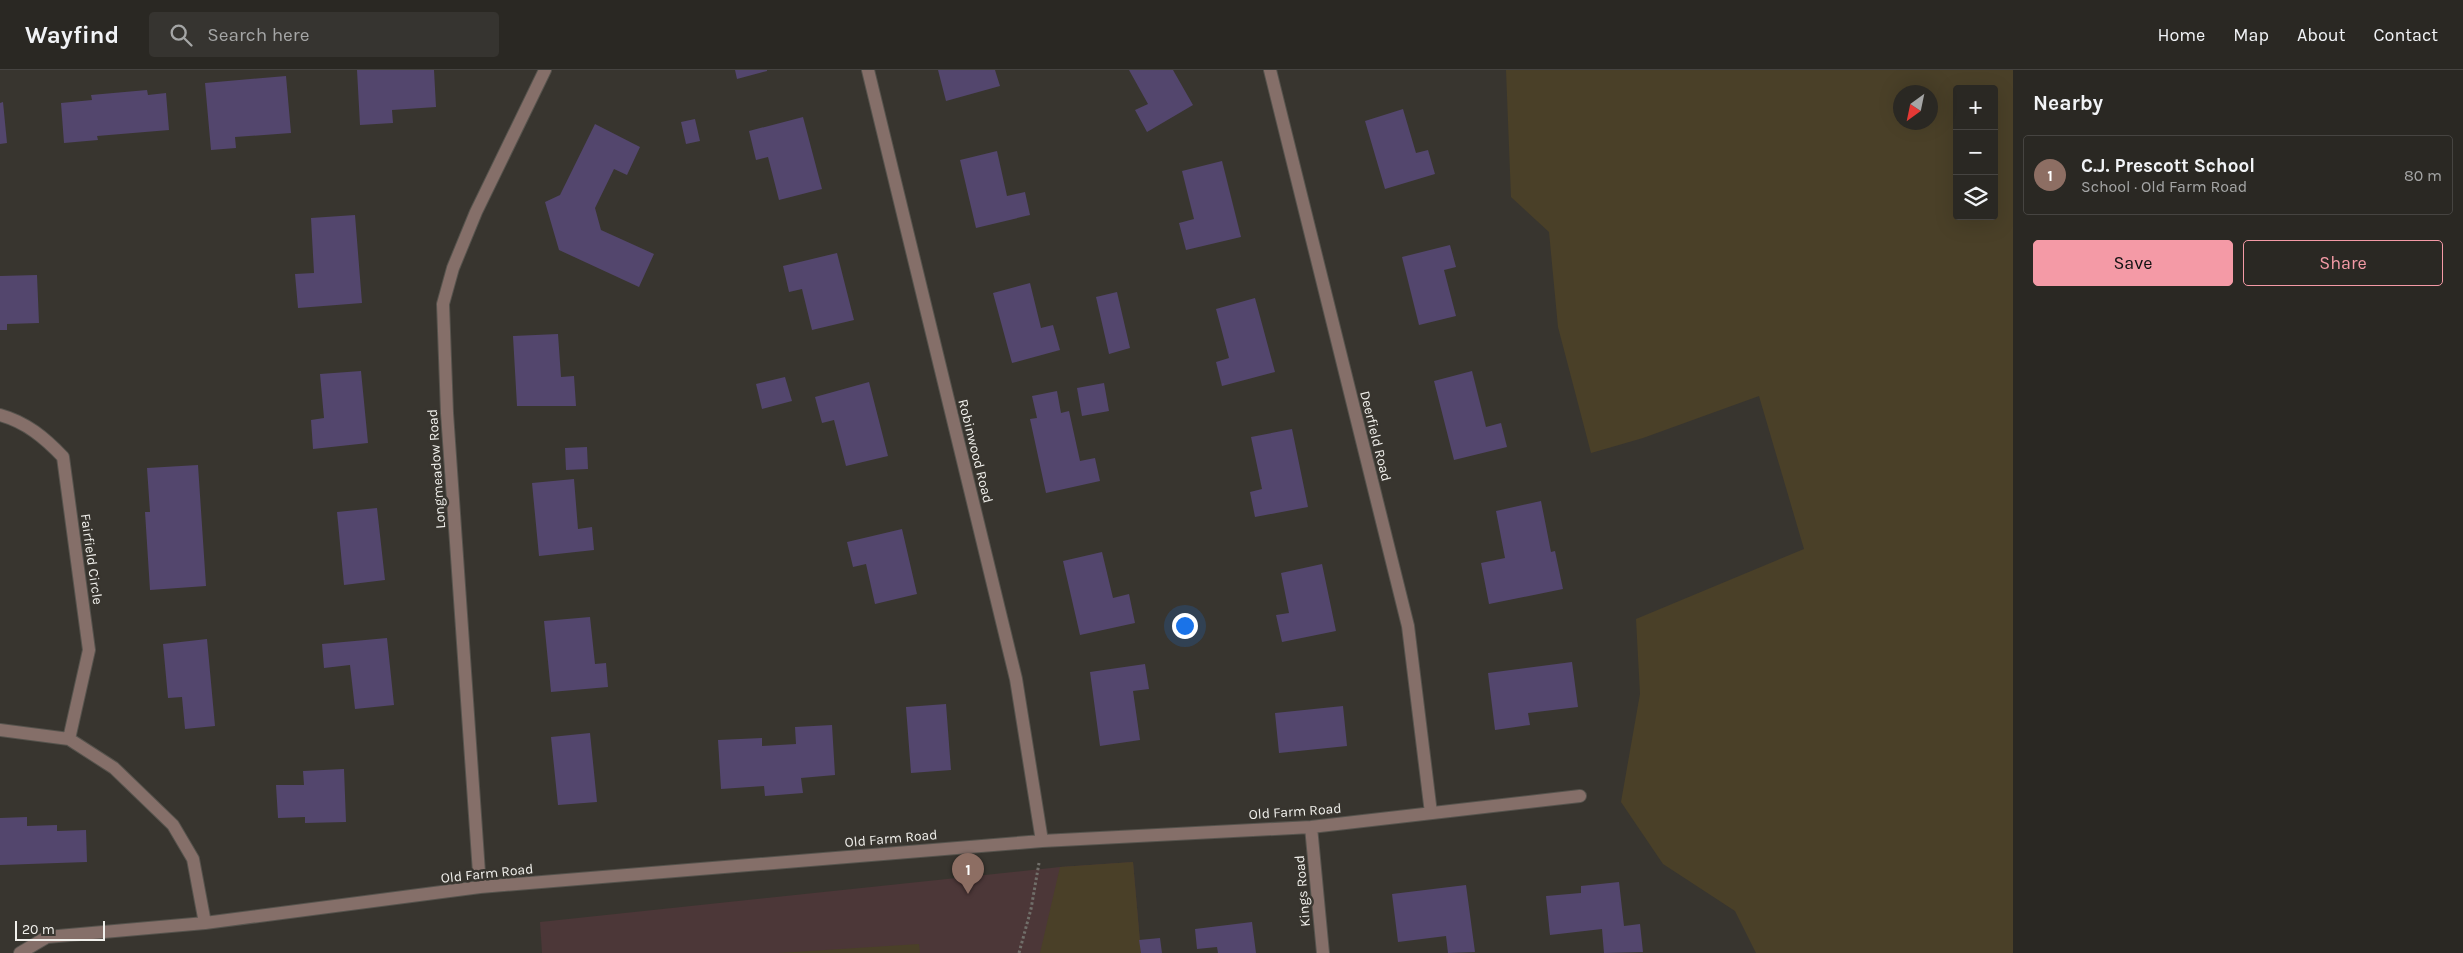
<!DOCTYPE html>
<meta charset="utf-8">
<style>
body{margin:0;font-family:Karla,sans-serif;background:#363430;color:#f1f3f6}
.controls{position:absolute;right:15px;top:15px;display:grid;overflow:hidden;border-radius:5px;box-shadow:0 5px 20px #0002}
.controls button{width:45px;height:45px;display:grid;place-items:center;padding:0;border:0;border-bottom:1px solid #464441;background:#2a2823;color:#f1f3f6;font:25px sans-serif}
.compass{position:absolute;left:1893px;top:15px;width:45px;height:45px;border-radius:50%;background:#2a2823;box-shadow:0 5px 20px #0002;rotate:213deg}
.scale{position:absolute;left:15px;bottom:12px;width:90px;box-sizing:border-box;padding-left:5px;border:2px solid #f1f0ec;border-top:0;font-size:14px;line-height:18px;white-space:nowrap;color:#f1f0ec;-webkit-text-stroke:4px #38352f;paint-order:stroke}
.you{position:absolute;left:1184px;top:555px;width:18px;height:18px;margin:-12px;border:4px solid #fff;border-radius:50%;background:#1a73e8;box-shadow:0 0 0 8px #1a73e833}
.badge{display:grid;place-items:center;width:32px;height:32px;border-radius:50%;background:#f49aa6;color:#fff;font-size:16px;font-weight:700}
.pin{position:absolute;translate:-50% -41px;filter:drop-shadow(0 1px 2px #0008)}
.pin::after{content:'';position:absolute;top:26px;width:18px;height:15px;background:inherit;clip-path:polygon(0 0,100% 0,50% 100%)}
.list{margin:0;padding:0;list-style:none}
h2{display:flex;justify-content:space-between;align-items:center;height:65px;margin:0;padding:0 20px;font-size:21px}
h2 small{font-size:16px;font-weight:400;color:#a5a6a6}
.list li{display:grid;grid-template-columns:32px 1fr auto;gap:15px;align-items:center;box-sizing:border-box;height:80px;margin:0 10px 10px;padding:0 10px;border:1px solid #464441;border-radius:5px}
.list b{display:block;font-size:19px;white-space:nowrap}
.list p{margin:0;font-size:16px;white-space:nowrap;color:#a5a6a6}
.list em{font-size:16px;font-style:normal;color:#a5a6a6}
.actions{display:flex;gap:10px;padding:15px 20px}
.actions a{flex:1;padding:11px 0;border:1px solid #f49aa6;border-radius:5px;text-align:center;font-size:18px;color:#f49aa6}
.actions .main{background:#f49aa6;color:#111}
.icon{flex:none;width:28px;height:28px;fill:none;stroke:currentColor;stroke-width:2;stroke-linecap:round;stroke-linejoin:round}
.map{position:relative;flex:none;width:2013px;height:883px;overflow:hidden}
header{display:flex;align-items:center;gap:30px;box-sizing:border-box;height:70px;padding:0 25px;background:#2a2823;border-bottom:1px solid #464441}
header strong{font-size:24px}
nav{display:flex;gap:28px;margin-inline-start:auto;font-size:18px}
.search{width:350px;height:45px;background:#363430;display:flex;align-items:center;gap:12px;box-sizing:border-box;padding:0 18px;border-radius:5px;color:#a5a6a6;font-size:19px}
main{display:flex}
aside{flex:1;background:#2a2823}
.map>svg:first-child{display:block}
.education{fill:#4c3738}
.green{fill:#4a4028;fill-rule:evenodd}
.building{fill:#53466d}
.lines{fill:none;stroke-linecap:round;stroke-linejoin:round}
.street-casing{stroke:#56534d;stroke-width:14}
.path{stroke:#716f6a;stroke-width:3;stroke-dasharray:2.5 2.5;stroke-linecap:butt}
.street{stroke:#856f69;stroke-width:12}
.labels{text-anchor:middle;stroke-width:5;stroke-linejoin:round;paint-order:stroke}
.street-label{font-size:14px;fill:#f1f0ec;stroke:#38352f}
</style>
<header>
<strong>Wayfind</strong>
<div class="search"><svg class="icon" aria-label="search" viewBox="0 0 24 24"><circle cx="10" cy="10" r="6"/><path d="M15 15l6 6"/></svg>Search here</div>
<nav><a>Home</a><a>Map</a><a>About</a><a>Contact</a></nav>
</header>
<main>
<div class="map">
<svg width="2013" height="883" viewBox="0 0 2013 883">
<rect width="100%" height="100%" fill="#38352f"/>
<path class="education" d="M1133,792L1141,883H542L540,852L1060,797Z"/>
<path class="green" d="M1506,0H2013V883H1756L1735,841L1663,794L1621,732L1640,624L1636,549L1804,479L1759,326L1643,368L1591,383L1558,257L1549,162L1511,127ZM1957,19H1994V146H1957ZM1930,22V52H1900V22Z
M1133,792L1141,883H1040L1060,797Z
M919,874L920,883H778Z"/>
<path class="building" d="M357,0H434L436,37L392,40L393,53L360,55Z
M735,0H767V1L737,9Z
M938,0H995L1000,16L946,31Z
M1129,0H1173L1193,35L1147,62L1135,40L1148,34Z
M286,6L291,63L235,67L236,78L211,80L205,13Z
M147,20L148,25L166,23L169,60L97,66L98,70L64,73L61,33L92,30L91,25Z
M3,32L7,73L0,74V33Z
M1403,39L1416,83L1428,80L1435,104L1385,119L1365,51Z
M803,47L822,119L779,130L768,87L756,90L749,61Z
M695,49L700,71L686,74L681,52Z
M595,54L640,77L627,105L614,99L595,138L601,160L654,184L639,217L559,180L545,132L560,125Z
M997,81L1007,126L1025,122L1030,145L976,158L960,90Z
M1222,91L1241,167L1186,180L1179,153L1194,149L1182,101Z
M355,145L362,233L298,238L295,204L314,203L311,148Z
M1450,175L1456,197L1444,200L1456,246L1419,255L1402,187Z
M837,183L854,250L812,260L802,219L789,222L783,196Z
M37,205L39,253L7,254V260H0V206Z
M1030,213L1041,258L1053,255L1060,280L1012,293L993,223Z
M1117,222L1130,278L1109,284L1096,227Z
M1255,228L1275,302L1222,316L1216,292L1229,288L1216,239Z
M558,264L561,307L574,306L576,336H517L513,266Z
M361,301L368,373L313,379L311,350L324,348L320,304Z
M1472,301L1486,357L1501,353L1507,377L1454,390L1434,311Z
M785,307L792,331L762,339L756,314Z
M869,312L888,386L846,396L834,350L822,353L815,327Z
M1104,313L1109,341L1082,346L1077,318Z
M1057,321L1061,343L1069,341L1080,391L1095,388L1100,411L1046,423L1030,349L1037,348L1032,326Z
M1292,359L1308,437L1255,447L1250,422L1262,419L1251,367Z
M587,377L588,399L566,400L565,378Z
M198,395L206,516L150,520L145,442H150L147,398Z
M574,409L578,459L592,457L594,480L539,486L532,413Z
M1541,431L1551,482L1555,481L1563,519L1489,534L1481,493L1505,488L1496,441Z
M377,438L385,510L344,515L337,442Z
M902,459L917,524L875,534L866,494L853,497L847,472Z
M1102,482L1113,528L1129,524L1135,553L1080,565L1063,491Z
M1322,494L1336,561L1282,572L1276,545L1289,543L1281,503Z
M590,547L595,594L606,593L608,617L551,622L544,551Z
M387,568L394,635L355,639L350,595L324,598L322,574Z
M207,569L215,656L185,659L182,627L168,628L163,574Z
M1572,592L1578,637L1528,643L1530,655L1495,660L1488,603Z
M1145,594L1149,619L1133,621L1140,670L1100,676L1090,602Z
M946,634L951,700L911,703L906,637Z
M1343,636L1347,676L1279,683L1275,643Z
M832,655L835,705L801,708L803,723L765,726L764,716L721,719L718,670L762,668V676L796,674L795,657Z
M590,663L597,732L558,735L551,667Z
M344,699L346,752L305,753V747L278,748L276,715H304L303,701Z
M27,747V756L57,755V761L86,760L87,792L0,795V748Z
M1619,812L1624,856L1640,854L1643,882L1604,883L1602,859L1550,865L1546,826L1581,823V816Z
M1466,815L1475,882L1448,883L1446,866L1398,872L1392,824Z
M1252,852L1256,883H1218L1217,877L1197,879L1195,859Z
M1160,868L1162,883H1141L1139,870Z"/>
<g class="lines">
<defs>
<path id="street" d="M868,0L1016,609L1042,771
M1270,0L1408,556L1431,743
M0,345C26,352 45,368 63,387L89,580L69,669
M0,660L69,669L114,698L173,755L193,789L205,853
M1311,757L1323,883
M480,817L447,343L443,234L453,198L476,142L545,0
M20,883L47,867L205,853L480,817L1042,771L1311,757L1580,726"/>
</defs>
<use href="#street" class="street-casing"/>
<path class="path" d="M1019,883L1031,839L1039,793"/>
<use href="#street" class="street"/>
</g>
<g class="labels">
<g class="street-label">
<text transform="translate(1376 366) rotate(76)" y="5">Deerfield Road</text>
<text transform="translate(976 381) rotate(76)" y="5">Robinwood Road</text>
<text transform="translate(436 399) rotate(-94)" y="5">Longmeadow Road</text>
<text transform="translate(92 489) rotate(82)" y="5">Fairfield Circle</text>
<text transform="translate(1295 741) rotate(-4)" y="5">Old Farm Road</text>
<text transform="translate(891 768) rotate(-5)" y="5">Old Farm Road</text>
<text transform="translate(487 803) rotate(-6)" y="5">Old Farm Road</text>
<text transform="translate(1302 821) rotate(-95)" y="5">Kings Road</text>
</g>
</g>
</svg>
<div class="controls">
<button>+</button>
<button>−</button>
<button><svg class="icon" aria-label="layers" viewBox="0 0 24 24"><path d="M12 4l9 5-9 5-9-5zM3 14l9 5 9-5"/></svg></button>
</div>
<svg class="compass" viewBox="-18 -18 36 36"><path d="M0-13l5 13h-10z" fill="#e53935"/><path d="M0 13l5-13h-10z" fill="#a5a6a6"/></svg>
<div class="scale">20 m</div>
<div class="you"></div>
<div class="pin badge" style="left:968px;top:824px;background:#8d6e63">1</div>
</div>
<aside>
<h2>Nearby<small></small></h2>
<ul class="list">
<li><span class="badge" style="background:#8d6e63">1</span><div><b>C.J. Prescott School</b><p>School · Old Farm Road</p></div><em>80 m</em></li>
</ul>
<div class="actions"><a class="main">Save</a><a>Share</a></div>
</aside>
</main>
